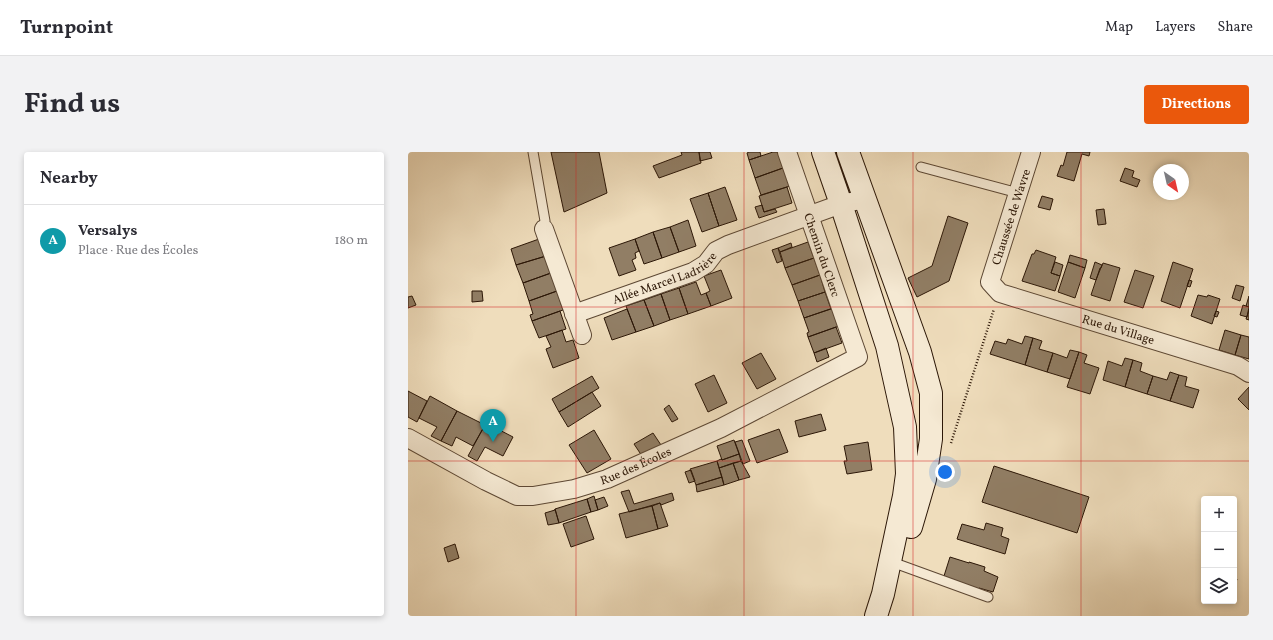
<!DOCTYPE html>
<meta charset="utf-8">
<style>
body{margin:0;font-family:Vollkorn,serif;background:#f2f2f3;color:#2b2b33}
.controls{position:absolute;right:12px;bottom:12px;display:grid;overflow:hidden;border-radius:4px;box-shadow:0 2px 6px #0003}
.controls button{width:36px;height:36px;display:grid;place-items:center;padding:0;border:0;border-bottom:1px solid #e1e1e2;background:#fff;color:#2b2b33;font:20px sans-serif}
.compass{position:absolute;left:745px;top:12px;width:36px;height:36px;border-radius:50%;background:#fff;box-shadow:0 2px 6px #0003;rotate:146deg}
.you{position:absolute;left:537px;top:320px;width:14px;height:14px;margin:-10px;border:3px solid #fff;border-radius:50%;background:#1a73e8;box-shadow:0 0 0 6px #1a73e833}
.badge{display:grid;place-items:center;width:26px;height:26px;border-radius:50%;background:#ea580c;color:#fff;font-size:13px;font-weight:700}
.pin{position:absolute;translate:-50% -33px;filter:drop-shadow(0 1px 2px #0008)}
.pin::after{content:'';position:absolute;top:21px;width:14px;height:12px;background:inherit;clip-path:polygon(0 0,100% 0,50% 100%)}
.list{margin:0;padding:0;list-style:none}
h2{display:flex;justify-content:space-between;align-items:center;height:52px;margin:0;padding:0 16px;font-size:17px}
h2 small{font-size:13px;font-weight:400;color:#7c7c81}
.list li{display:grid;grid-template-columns:26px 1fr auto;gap:12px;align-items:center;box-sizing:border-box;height:72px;padding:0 16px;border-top:1px solid #e1e1e2}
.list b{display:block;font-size:15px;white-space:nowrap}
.list p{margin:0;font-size:13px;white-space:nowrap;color:#7c7c81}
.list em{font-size:13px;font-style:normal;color:#7c7c81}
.icon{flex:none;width:22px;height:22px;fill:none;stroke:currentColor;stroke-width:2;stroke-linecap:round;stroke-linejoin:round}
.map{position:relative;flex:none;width:841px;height:464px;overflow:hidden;border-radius:4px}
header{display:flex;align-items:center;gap:24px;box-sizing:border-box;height:56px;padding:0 20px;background:#fff;border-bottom:1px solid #e1e1e2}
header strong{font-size:19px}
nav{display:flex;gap:22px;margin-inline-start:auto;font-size:14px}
.intro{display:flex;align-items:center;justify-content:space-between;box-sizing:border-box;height:96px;padding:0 24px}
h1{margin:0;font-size:28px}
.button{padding:10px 18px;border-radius:4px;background:#ea580c;color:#fff;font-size:14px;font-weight:700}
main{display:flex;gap:24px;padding:0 24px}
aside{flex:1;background:#fff;border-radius:4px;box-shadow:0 2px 6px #0003}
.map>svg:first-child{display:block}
.building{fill:#917e65;stroke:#2c1707}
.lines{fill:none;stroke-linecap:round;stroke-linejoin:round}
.service-casing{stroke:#5d4834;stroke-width:11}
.minor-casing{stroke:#5d4834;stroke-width:20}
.secondary-casing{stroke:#2c1707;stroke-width:24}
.path{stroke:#2c1707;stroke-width:2.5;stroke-dasharray:1 2;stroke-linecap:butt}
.service{stroke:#f5e9d3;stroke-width:9}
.minor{stroke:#f5e9d3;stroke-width:18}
.secondary{stroke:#f5e9d3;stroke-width:22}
.grid{fill:none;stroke:#d62828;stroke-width:1;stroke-opacity:0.55}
.labels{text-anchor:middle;stroke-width:3;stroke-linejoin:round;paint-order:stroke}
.street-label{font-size:12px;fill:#2c1707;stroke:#f5e9d3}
</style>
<header>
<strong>Turnpoint</strong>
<nav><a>Map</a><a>Layers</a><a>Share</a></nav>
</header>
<div class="intro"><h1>Find us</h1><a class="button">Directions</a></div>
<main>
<aside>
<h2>Nearby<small></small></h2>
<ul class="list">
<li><span class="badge" style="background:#0f9aa8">A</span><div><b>Versalys</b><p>Place · Rue des Écoles</p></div><em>180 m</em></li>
</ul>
</aside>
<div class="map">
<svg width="841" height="464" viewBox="0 0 841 464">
<rect width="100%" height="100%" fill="#efddbc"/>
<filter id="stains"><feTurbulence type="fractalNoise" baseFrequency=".005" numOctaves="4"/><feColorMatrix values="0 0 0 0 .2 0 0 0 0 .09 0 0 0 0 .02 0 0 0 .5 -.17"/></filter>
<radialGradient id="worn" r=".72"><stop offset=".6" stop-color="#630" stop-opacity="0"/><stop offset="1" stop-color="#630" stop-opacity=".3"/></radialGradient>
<path class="building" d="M143,0H191L199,41L156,60Z
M273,0H291L293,11L251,26L245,14L274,3Z
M291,0H302L304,6L292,9Z
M341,0H352L353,4L341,8L339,1Z
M365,0H370L375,16L347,26L341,8Z
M659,0H682L681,4L674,2L666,29L649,24L653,13L655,14Z
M375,16L382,34L353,43L347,26Z
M717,16L726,19L724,25L732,28L729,35L712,29Z
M317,35L329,68L311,74L300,41Z
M379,35L384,51L356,60L351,44Z
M300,41L311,74L294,80L282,47Z
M634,44L645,47L642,58L630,55Z
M354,53L356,60L367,57L369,60L351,66L347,55Z
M696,57L698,72L690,73L688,58Z
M540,64L560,71L541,129L509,145L500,126L524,114Z
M280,68L288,94L271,100L262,75Z
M262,75L271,100L254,106L245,80Z
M245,80L254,106L236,112L227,87Z
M131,87L138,104L108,113L103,97Z
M227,87L231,99L227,101L228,106L224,108L228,118L211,124L201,96Z
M400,90L406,106L377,116L372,100Z
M383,91L384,95L372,100L370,96Z
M370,96L374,109L369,111L364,98Z
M628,98L648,105L643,121L652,124L647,139L614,129L624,102H626Z
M662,103L679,108L677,116L660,110Z
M138,104L143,121L115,131L108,113Z
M406,106L412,123L384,133L377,116Z
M647,110L655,113L652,124L643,121Z
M660,110L677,116L667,146L650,140Z
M687,110L694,113L688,128L682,126Z
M765,110L785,117L772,156L753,149Z
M695,111L712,116L702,149L683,143L692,116H693Z
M313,118L324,146L303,154L298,141L302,139L296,124Z
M727,118L746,124L735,156L716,150Z
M143,121L149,139L121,149L115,131Z
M412,123L417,140L390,149L384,133Z
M781,128L784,129L782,135L779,134Z
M288,130L293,143L298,141L303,154L280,162L271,136Z
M828,133L836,135L832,149L824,146Z
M271,136L280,162L262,168L253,142Z
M64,139H74L75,149L64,150Z
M149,139L155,158L124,169L122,163L125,162L121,149Z
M417,140L423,157L396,166L390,149Z
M253,142L262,168L246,174L236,148Z
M790,143L799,145L800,143L812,147L804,172L783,164Z
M4,144L8,153L0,156V145Z
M841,144V155L838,154Z
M236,148L246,174L228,180L218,154Z
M835,153L841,155L839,165L832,163Z
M425,156L431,174L400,185L399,181L401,180L396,166Z
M219,157L228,180L204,188L196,166Z
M841,158V168L838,167Z
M152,159L158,177L131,186L124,169Z
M808,159L811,160L809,165L806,164Z
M428,175L434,191L406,201L400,185Z
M154,178L158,190L165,188L171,206L145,216L138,197L143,195L138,184Z
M817,178L833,183L827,203L811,198Z
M833,183L841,185V207L827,203Z
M617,184L625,186L617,213L582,202L587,189L598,192L600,187L614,192Z
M625,186L634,189L631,197L645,201L639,220L617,213Z
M418,196L421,205L409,210L406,201Z
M662,198L671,200L662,227L639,220L645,201L659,206Z
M671,200L679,203L676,211L691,216L682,242L659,235Z
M353,201L368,227L349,237L334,211Z
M717,206L725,208L717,235L695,228L700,209L714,214Z
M725,208L734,211L732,219L745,224L739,242L717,235Z
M762,220L771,223L762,249L739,242L745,224L759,228Z
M306,223L319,251L300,260L287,232Z
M771,223L779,225L777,234L791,238L785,256L762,249Z
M184,224L191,236L151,260L144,247Z
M841,235V258L830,247Z
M0,239L19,249L9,270L0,265Z
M184,240L193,254L160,275L151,260Z
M22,244L49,259L33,289L23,284L29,275L11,266Z
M261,253L270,267L264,270L256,257Z
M49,259L77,273L65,294L48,285L44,294L33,289Z
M413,262L418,278L391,285L387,269Z
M78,271L105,285L95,304L77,295L69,309L60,304Z
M371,277L380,300L349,311L340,288Z
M186,278L203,307L179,321L161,293Z
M245,281L253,293L234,304L226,292Z
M326,288L331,302L314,308L309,294Z
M334,288L342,309L335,312L327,290Z
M460,290L464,318L439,322L436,309H439L436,294Z
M331,302L333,309L311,316L309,309L313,307L314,308Z
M309,309L314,325L288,333L282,317Z
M333,309L342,325L331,328L325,311Z
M325,311L331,328L316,333L311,316Z
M586,314L681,345L669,381L574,350Z
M283,318L287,329L281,331L277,320Z
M314,325L316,333L289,340L288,333Z
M221,338L226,352L264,341L266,348L253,353L252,351L221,360L213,340Z
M186,344L190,358L183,360L179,347Z
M196,345L200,354L190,358L187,348Z
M179,347L183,360L151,371L147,357Z
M252,351L260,374L250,377L244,354Z
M244,354L250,377L218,386L211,362Z
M147,357L151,371L140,373L137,361L147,358Z
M178,364L186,387L163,395L155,372Z
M578,371L595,376L593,384L601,387L597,402L549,387L554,372L576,378Z
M47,392L51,406L40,410L36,396Z
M542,405L561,411V410L577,415L576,419L590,425L585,440L571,436L570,438L536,424Z
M826,426L829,427L826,437Z"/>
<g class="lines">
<defs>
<path id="service" d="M125,0L137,69
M513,15L610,41
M492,413L580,445"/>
<g id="minor">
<path id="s1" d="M623,0L582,130L592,141L830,214L841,221"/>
<path d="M136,77L174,183"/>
<path id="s2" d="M166,162L285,120L298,112L308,99L320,93L433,52L457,47"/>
<path id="s3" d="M0,286L78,329L109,344H125L166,337L199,327L313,276L450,205L379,0"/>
</g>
<path id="secondary" d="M415,0L433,52L479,194L497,275L499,322L496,344L475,442L468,464
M440,0L512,200L523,241V287L517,327L503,375"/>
</defs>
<use href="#service" class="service-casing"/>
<use href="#minor" class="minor-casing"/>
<use href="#secondary" class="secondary-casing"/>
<path class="path" d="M543,291L586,157"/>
<use href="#service" class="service"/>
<use href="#minor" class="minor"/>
<use href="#secondary" class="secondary"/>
</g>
<path class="grid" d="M168,0V464M336,0V464M505,0V464M673,0V464M0,155H841M0,309H841"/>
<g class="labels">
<g class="street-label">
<text transform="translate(603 65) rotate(-72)" y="4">Chaussée de Wavre</text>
<text transform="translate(414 103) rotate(71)" y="4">Chemin du Clerc</text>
<text dy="4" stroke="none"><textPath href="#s2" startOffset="98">Allée Marcel Ladrière</textPath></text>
<text dy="4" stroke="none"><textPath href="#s1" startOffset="275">Rue du Village</textPath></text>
<text dy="4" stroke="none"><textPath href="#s3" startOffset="247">Rue des Écoles</textPath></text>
</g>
</g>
<rect width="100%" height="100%" filter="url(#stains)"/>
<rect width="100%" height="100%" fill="url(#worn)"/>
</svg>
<div class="controls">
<button>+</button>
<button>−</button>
<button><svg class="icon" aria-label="layers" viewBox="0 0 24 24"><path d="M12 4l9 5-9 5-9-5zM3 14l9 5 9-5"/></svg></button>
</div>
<svg class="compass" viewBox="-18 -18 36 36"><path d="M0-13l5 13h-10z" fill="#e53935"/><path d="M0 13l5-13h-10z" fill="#7c7c81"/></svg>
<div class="you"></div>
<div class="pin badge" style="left:85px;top:290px;background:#0f9aa8">A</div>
</div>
</main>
